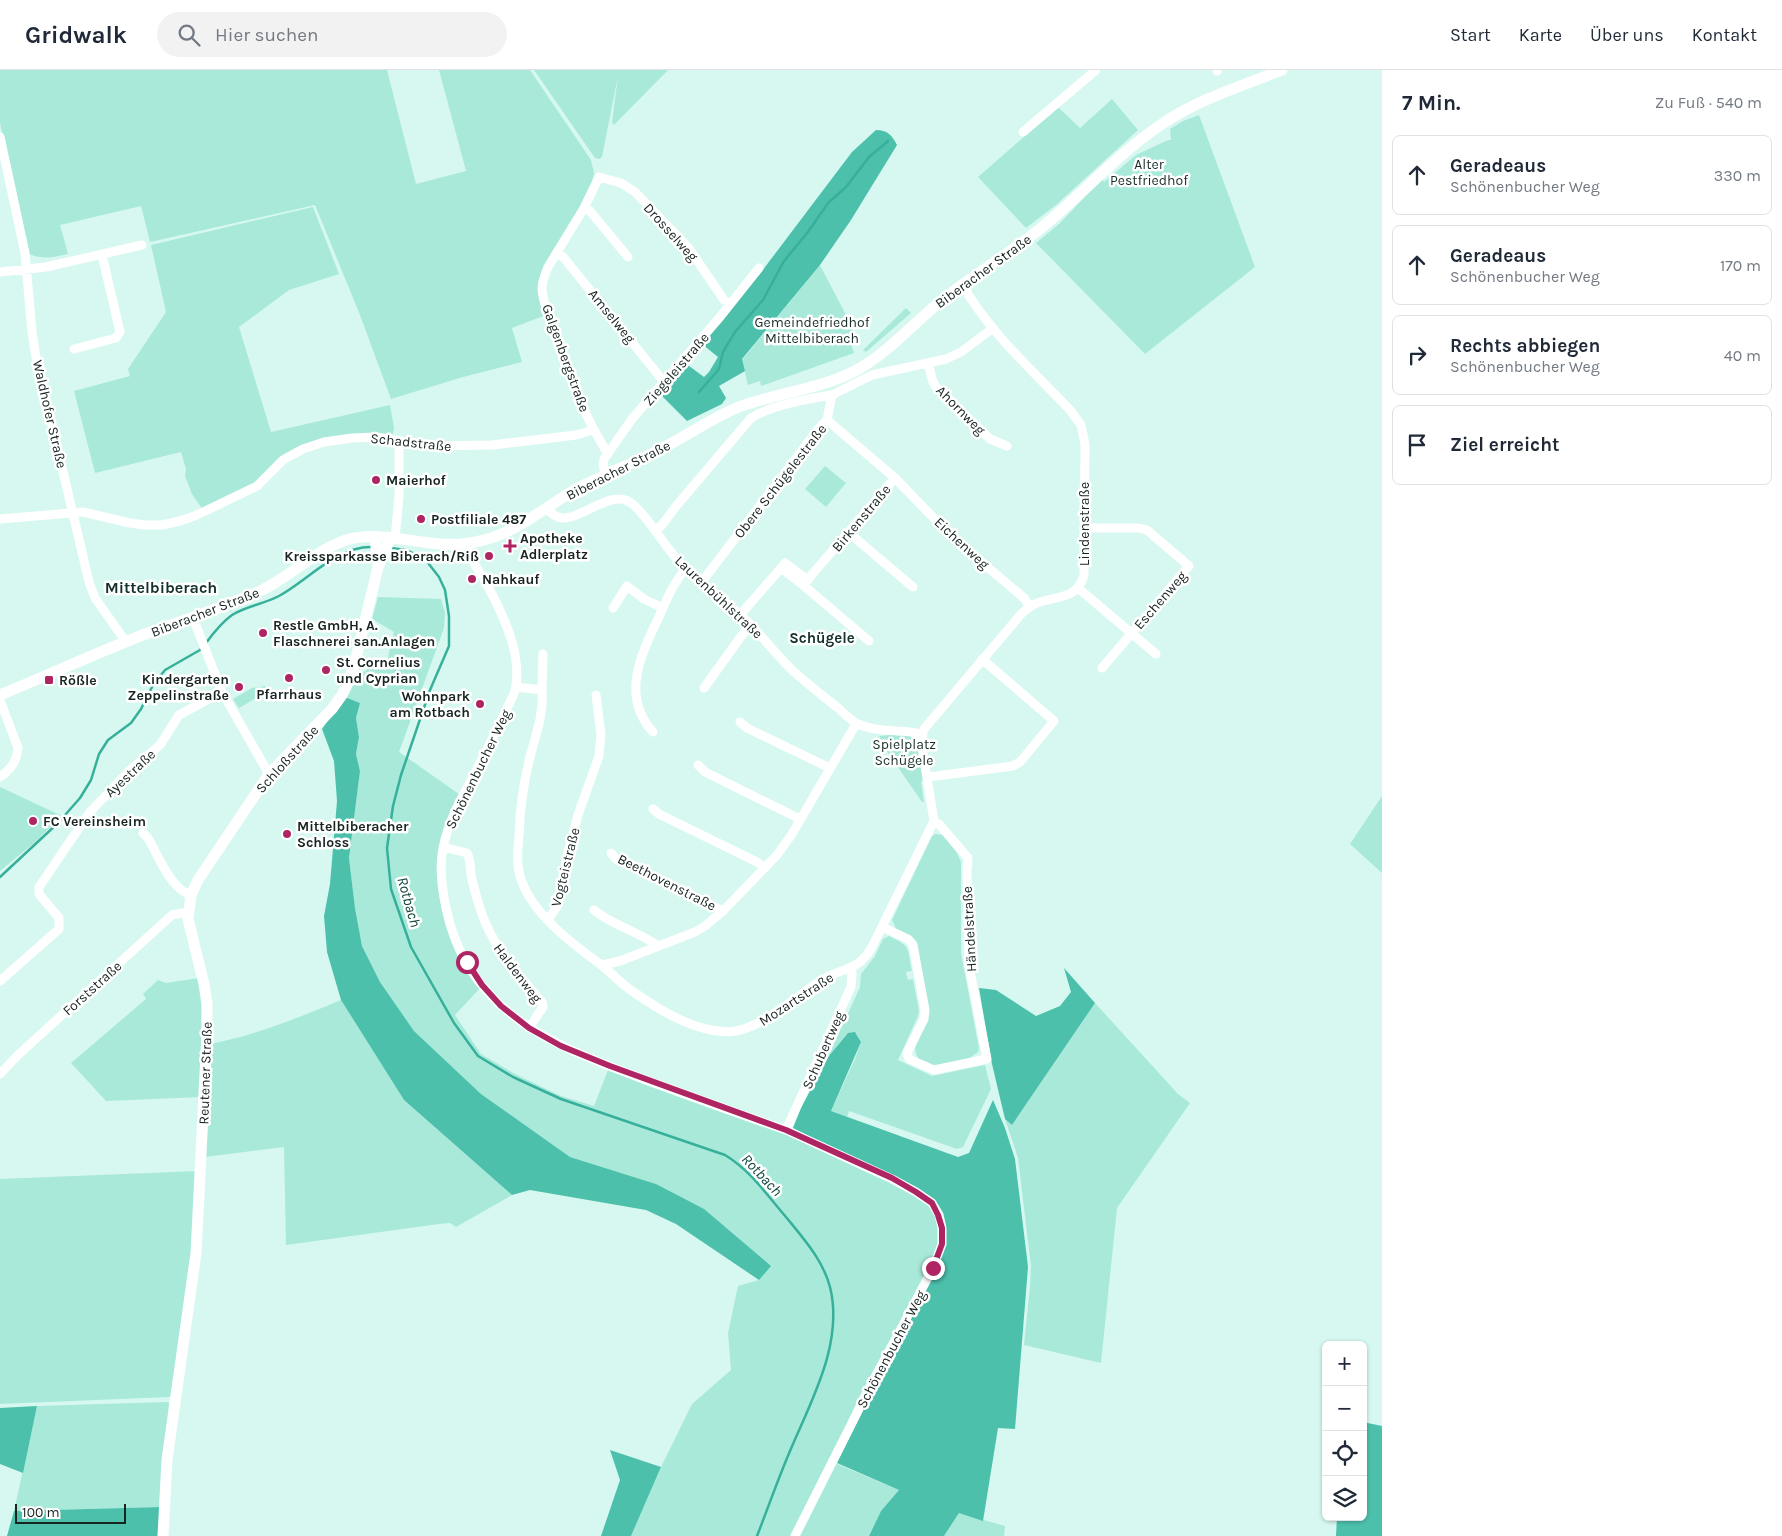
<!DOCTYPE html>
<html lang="de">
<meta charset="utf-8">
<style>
body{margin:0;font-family:Karla,sans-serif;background:#f2f2f3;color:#1f2937}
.controls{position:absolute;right:15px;bottom:15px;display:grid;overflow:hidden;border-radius:8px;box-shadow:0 1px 4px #0004}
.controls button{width:45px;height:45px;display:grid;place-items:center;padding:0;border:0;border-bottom:1px solid #e0e1e3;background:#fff;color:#1f2937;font:25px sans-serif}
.scale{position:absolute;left:15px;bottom:12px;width:111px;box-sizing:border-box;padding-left:5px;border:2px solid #172421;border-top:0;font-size:14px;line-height:18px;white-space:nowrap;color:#172421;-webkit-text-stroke:4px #fff;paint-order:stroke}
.stop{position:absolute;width:15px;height:15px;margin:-11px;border:4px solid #af2563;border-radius:50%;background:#fff}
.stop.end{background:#af2563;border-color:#fff;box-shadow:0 1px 5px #0008}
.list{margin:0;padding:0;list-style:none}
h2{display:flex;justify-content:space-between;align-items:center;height:65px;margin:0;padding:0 20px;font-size:21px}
h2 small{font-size:16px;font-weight:400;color:#747a83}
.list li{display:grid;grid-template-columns:32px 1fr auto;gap:15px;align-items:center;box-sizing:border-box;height:80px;margin:0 10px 10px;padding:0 10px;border:1px solid #e0e1e3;border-radius:8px}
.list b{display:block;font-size:19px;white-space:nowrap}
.list p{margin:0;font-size:16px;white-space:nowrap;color:#747a83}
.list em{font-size:16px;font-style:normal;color:#747a83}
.icon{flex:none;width:28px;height:28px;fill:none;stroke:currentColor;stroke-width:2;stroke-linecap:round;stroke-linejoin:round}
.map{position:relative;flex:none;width:1382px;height:1466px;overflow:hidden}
header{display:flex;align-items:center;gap:30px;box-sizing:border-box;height:70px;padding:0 25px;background:#fff;border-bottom:1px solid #e0e1e3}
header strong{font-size:24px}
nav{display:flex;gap:28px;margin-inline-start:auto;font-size:18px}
.search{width:350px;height:45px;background:#f2f2f3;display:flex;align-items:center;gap:12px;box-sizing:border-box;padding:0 18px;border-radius:28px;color:#747a83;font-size:19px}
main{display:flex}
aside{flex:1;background:#fff}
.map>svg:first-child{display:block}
.green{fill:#a9e9da}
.forest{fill:#4cc0ab}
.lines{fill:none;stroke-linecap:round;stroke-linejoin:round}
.stream{stroke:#37b09b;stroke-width:2.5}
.minor{stroke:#fff;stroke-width:9}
.tertiary{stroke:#fff;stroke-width:11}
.route{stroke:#af2563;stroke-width:6}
.poi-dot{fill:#af2563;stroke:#fff;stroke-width:2}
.labels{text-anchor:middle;stroke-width:5;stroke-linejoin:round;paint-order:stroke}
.park-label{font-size:14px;fill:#192e29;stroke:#fff}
.street-label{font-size:14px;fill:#172421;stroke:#fff}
.poi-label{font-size:14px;font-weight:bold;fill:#172421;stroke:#fff;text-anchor:start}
.neighbourhood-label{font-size:15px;font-weight:bold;fill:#13302a;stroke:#fff}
.water-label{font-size:15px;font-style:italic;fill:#11453c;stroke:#fff}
.quarter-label{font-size:16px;font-weight:bold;fill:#13302a;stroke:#fff}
</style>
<header>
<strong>Gridwalk</strong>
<div class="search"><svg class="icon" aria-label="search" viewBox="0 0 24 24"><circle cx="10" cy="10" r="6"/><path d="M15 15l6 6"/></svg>Hier suchen</div>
<nav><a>Start</a><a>Karte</a><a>Über uns</a><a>Kontakt</a></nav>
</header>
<main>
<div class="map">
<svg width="1382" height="1466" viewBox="0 0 1382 1466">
<rect width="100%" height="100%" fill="#d7f8f0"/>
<path class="green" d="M0,0H387L416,114L466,101L439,0H530L591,90L594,103L592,113L582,137L545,196L546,245L512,258L522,292L463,307L391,329L360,245L315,135L150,172L141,136L60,155L68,184C54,187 42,190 29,184L0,53Z
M534,0H668L614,55L612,52L618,6L602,87L599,89L595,88Z
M1112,29L1138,60L1056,135L1026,158L978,107L1058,37L1080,58Z
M1199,45L1255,197L1145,284L1036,173L1059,154L1102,109L1104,112L1136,85L1168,70H1171L1170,59L1183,51Z
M313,137L339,204L289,220L239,257L271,362L390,335L394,357L393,364L313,373L256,414L203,440L192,424L185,406L186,399L181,382L95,403L74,321L130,306L128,299L166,242L151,175Z
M820,195L846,245L855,266L849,269L854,283L761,316L760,311L748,315L742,290Z
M906,238L911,243L866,282L863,280Z
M825,396L846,413L826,437L805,419Z
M378,527L441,529L445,543L444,558L399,682L459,724L447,750L441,832L453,874L480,918L455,945L481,984L515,1004L561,1026L594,1036L608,1000L789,1064L891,1110L929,1135L936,1145L939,1158L940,1174L930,1197L861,1323L830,1391L899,1420L881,1441L869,1466H631L661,1397L692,1334L731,1300L728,1263L738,1216L759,1210L656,1114L570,1087L481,1024L414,961L380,912L362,876L355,838L349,788L360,701L356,684L359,667L356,648L360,633L345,627L356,601L364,602L369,598L385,600L394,562L372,549Z
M265,616L268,621L239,638L233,629L252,618Z
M891,665L910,666L918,675L923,710L921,712L924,732H922L886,680L879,666Z
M0,717L62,746L33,774L0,801Z
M1382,726V803L1350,774Z
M935,764L943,765L957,783L961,792V883L979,978L978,982L971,987L972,989C963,991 940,997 933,996C923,995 912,986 916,975C920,962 929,953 929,939L916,871L912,867L896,859L892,850L932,766Z
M889,866C912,877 907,878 912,901L906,902L908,910L913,909L919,941L918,946L898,990L932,1006L985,995L991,1019L963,1077L957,1079L849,1041L847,1047L831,1041L855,989L861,972L856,963H848L828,987L860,917L861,904L875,886L883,869Z
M199,908L202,922L201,1027L106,1031L71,993L146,929L143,924L158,910L166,913Z
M341,930L404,1030L512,1125L456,1157L450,1153L439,1154L286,1175L284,1077L205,1087L210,974C256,965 298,948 341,930Z
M1095,933L1178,1024L1190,1033L1117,1138L1101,1293L1024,1275L1030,1217L1031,1196L1018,1088L1005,1049L1012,1055Z
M198,1101L192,1182L173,1324L169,1327L0,1334V1109Z
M167,1332L169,1333L161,1437L14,1441L37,1336Z
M959,1443L1005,1456L1004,1466H944Z"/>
<path class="forest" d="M876,60C887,60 892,65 897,75L851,150L820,195L742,289L745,301L719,316L726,328L722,334L687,351L660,324L685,293L704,307L709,302L718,287L702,274L762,201L852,82Z
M345,627L360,633L356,648L359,667L356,684L360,701L349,788L355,838L362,876L380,912L414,961L481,1024L570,1087L656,1114L704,1139L771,1196L759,1210L676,1154L646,1140L530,1120L512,1125L404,1030L341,930L327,882L324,846L330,814L337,731L334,691L322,659Z
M1064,898L1095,933L1012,1055L1005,1049L992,994L979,918L996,920L1036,946L1060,936L1071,922Z
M855,962L861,972L831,1041L958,1087L969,1083L993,1030L1005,1058L1015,1089L1028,1197L1015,1359L998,1358L983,1451L959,1443L944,1466H869L881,1441L899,1420L837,1393L945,1175L934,1132L793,1058L801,1038L828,987L848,963Z
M37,1336L23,1403L0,1394V1338Z
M1363,1352L1382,1356V1466H1336L1337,1447H1363Z
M610,1380L661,1397L631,1466H601L620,1410Z
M161,1437L160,1466H7L14,1441Z"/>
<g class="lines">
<path class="stream" d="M699,322L719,299L723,282L735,262L763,230L784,191L808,162L828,133L846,117L869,87L888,71
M391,478L406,480L425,489L439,507L445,520L449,546V576L430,620L401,705L393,736L387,778L391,819L411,877L454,953L478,986L513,1007L561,1029L725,1085C750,1100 767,1125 786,1147C803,1168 823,1190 830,1217C844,1273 811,1331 790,1381C778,1409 768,1438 757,1466
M206,573C214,562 221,553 232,545C246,536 264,534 279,526C307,511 338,475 373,477
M0,807L58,753L80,728L91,710L99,684L108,670L131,653L141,639L153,615L165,600L200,580L203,577"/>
<path class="minor" d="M1217,0V1
M1023,62L1096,0
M0,67L25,183L32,262L36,287L89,512L95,528L126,572
M584,138L590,141L628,187
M557,182L564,188L664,312
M0,202L46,197L142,175
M74,279L116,268L120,262L102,185
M928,293L933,312L936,317L990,369L1007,376
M608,384C584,346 569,306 555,264C550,250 543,234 542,219C542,211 545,204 548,197L584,138L599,107L621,113L635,122L688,177L724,230L730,234
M606,404L603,395L604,389L632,349L720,247L759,198
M895,408L953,468L1024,528L1030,537
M547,438C569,471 608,409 635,436C654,455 667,481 687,500C707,520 731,534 750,554C764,569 777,585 791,599C806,613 822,625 838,638C844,643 851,651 858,654C878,663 901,659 922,664
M0,449L83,442L130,453L145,455H162L180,451L197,445L257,416L283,390L303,379L324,372L352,368L376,367L431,376L492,375L576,365L593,360
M1084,458H1139L1147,460L1189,496L1102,598
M655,460L662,455L677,435L751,348C772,335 807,329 832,325
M849,463L913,517
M395,468L399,427V371
M467,473C468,487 478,499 485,511C502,542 525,588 514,624C502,648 491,672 479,695C465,723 449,747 443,778C439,797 442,819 446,838C468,946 560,978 651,1012C696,1028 741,1045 786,1060L892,1109L916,1122L932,1133L939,1145L942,1158V1174L933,1198L866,1325L795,1466
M781,498L785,493L808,510
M701,513L819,358L827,350L832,325L872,305L946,289L961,282L993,258
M803,515L869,571
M1078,518L1156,584
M613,538L627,516L644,529L663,538
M740,545L781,498L803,515L895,408L827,350
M193,548L222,622L269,704
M516,617L542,620C544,641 537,662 531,683C524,710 520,736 519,765C518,779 516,792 520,806C530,842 571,873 600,894C612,903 622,915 635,923C662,942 702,966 736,961C763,956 797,927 820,911C842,897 858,902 872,877L934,751L921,671L924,659L1022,543C1026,540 1030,536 1035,534C1055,525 1077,531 1084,505L1085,374L1081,355L1070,340C1034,302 988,261 962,214
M704,618L750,554
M542,620L543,584
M0,630L18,678C17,691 11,700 0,707
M740,652L747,658L830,698
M653,662C621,627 640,586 658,549C666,531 673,513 686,499
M698,695L705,702L800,749
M928,707L1013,696L1020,692L1054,651L982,589
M653,739L659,744L757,792L765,798
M143,763L148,768C158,785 171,820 191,825
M443,777L467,783C471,790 470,797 471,805C473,815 476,825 479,835C490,874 516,902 542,932L543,937L529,958
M611,783L616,789L723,841
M594,840C613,856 638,861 658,876
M548,850L558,835L567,786L578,745L599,686L601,664L596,625
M882,857L908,869L913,875L925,940L924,949L907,983L909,989L934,1000L987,989L969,896L967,802L968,788L939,754L934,751
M602,895L620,891L695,862L705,856L723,841L777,785L792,764L856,654
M0,911L59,859V848L39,824V817L90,742L128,702L160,675L179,645L222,622
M0,1004L18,985L172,845L188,842
M786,1060L851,917L852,903L851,898"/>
<path class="tertiary" d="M375,467L378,497
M0,625C49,605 98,582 148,563C185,550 222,538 258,522C289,508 314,481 346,470C377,461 409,472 440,474C455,475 470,474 484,470C518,461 544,438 573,421C601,405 631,395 659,380C685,367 709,350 736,338C775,323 818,320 855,301C889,283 915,251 946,227C978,202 1014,181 1046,154C1085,121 1119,83 1162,54C1198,29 1242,16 1282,0
M163,1466L167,1390L196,1183L207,964V934L204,914L188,849L191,825L198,810L269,704L332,639L342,625L349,611L357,584L378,497L388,474V467"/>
</g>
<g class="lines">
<path class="route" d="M467,892L482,915L501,936L529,958L561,976L610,996L786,1060L892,1108L916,1122L932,1133L938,1145L942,1158V1174L933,1198"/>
</g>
<g class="poi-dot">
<circle cx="376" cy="410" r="5"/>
<circle cx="421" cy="449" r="5"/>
<path d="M507.5 468.5h5v5h5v5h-5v5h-5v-5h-5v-5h5z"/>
<circle cx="489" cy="486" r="5"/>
<circle cx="472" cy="509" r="5"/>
<circle cx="263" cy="563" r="5"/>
<circle cx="326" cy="600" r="5"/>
<circle cx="289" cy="608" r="5"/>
<rect x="44" y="605" width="10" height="10" rx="2.5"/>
<circle cx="239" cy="617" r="5"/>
<circle cx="480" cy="634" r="5"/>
<circle cx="33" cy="751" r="5"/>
<circle cx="287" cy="764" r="5"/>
</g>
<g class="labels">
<g class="park-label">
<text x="1149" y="99">Alter<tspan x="1149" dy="16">Pestfriedhof</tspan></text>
<text x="812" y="257">Gemeindefriedhof<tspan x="812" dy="16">Mittelbiberach</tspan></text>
<text x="904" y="679">Spielplatz<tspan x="904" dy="16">Schügele</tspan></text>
</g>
<g class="street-label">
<text transform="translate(671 162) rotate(48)" y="5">Drosselweg</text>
<text transform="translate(983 201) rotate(-36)" y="5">Biberacher Straße</text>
<text transform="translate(612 246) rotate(51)" y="5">Amselweg</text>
<text transform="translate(566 288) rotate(70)" y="5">Galgenbergstraße</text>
<text transform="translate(676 299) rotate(-49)" y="5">Ziegeleistraße</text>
<text transform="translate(961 340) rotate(45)" y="5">Ahornweg</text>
<text transform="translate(50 344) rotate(77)" y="5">Waldhofer Straße</text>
<text transform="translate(411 372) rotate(6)" y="5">Schadstraße</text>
<text transform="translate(618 400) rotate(-27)" y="5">Biberacher Straße</text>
<text transform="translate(780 411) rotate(-52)" y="5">Obere Schügelestraße</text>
<text transform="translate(861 448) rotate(-50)" y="5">Birkenstraße</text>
<text transform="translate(1084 454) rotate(-90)" y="5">Lindenstraße</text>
<text transform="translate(962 473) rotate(43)" y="5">Eichenweg</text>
<text transform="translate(719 527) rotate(43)" y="5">Laurenbühlstraße</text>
<text transform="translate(1160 530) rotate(-49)" y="5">Eschenweg</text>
<text transform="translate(205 542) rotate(-21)" y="5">Biberacher Straße</text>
<text transform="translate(287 689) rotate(-48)" y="5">Schloßstraße</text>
<text transform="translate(478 699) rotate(-64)" y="5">Schönenbucher Weg</text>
<text transform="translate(130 703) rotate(-43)" y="5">Ayestraße</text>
<text transform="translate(565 797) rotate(-76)" y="5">Vogteistraße</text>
<text transform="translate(667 812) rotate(27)" y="5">Beethovenstraße</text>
<text transform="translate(969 859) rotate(-93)" y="5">Händelstraße</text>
<text transform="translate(518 903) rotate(53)" y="5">Haldenweg</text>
<text transform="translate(92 918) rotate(-42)" y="5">Forststraße</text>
<text transform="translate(796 929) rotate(-33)" y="5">Mozartstraße</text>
<text transform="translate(823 980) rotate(-66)" y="5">Schubertweg</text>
<text transform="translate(205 1003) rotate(-88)" y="5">Reutener Straße</text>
<text transform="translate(891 1279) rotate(-62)" y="5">Schönenbucher Weg</text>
</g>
<g class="poi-label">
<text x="386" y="415">Maierhof</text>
<text x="431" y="454">Postfiliale 487</text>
<text x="520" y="473">Apotheke<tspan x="520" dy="16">Adlerplatz</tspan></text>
<text x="479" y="491" text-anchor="end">Kreissparkasse Biberach/Riß</text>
<text x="482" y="514">Nahkauf</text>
<text x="273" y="560">Restle GmbH, A.<tspan x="273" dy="16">Flaschnerei san.Anlagen</tspan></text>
<text x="336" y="597">St. Cornelius<tspan x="336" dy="16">und Cyprian</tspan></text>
<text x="229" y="614" text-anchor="end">Kindergarten<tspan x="229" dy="16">Zeppelinstraße</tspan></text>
<text x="59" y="615">Rößle</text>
<text x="289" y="629" text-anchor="middle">Pfarrhaus</text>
<text x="470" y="631" text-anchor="end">Wohnpark<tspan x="470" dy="16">am Rotbach</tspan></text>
<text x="43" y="756">FC Vereinsheim</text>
<text x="297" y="761">Mittelbiberacher<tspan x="297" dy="16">Schloss</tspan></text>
</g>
<g class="neighbourhood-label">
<text x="822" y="573">Schügele</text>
</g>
<g class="water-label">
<text transform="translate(409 832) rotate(74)" y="5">Rotbach</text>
<text transform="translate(762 1105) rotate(47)" y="5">Rotbach</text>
</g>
<g class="quarter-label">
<text x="161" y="523">Mittelbiberach</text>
</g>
</g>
</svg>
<div class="controls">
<button>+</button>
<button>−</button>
<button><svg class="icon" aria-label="locate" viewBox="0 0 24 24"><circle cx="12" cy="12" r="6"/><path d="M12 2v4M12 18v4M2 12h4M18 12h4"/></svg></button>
<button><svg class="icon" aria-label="layers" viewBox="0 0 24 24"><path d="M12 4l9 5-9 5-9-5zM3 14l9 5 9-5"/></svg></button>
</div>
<div class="scale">100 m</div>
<div class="stop" style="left:467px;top:892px"></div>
<div class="stop end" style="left:933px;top:1198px"></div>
</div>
<aside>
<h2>7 Min.<small>Zu Fuß · 540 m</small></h2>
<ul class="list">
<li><svg class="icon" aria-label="ahead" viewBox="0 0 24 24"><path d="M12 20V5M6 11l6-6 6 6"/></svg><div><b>Geradeaus</b><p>Schönenbucher Weg</p></div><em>330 m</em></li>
<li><svg class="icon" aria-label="ahead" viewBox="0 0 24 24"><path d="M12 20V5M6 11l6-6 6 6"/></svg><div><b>Geradeaus</b><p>Schönenbucher Weg</p></div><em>170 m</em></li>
<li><svg class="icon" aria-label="right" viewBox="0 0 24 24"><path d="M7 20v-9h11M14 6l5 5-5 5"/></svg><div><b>Rechts abbiegen</b><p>Schönenbucher Weg</p></div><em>40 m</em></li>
<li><svg class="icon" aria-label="arrive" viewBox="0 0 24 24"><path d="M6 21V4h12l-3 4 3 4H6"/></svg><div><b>Ziel erreicht</b></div></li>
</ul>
</aside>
</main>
